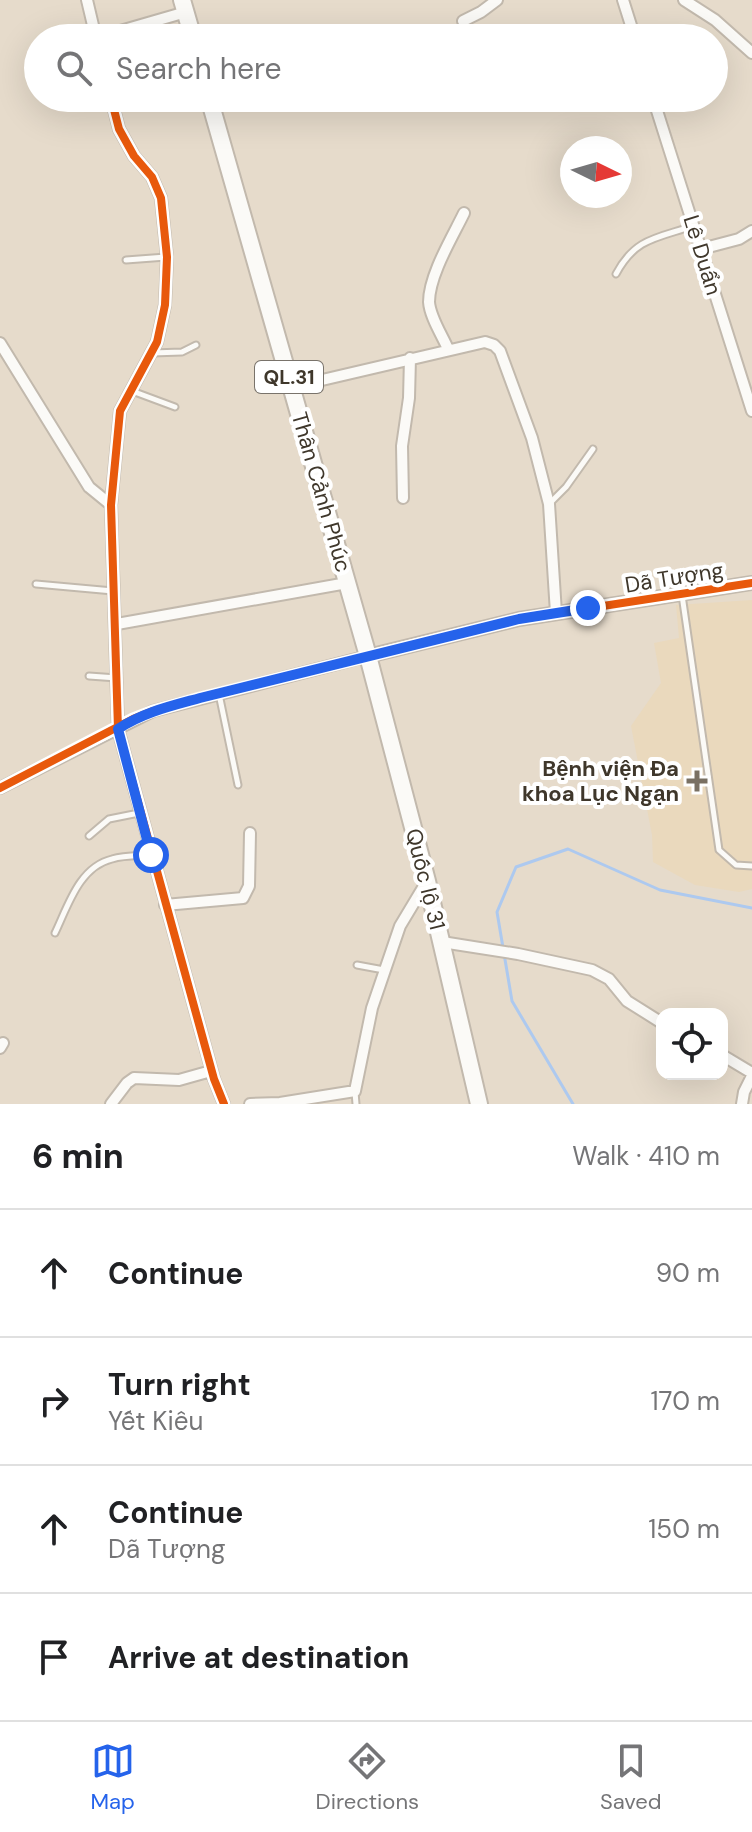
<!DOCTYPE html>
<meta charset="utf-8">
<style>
body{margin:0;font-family:"DM Sans",sans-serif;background:#f6f6f6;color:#202124}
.controls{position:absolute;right:24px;bottom:24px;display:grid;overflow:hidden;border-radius:16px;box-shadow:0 8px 32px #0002}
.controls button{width:72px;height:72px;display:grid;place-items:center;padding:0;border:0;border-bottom:2px solid #e0e0e0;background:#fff;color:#202124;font:40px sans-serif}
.compass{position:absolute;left:560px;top:136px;width:72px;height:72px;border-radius:50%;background:#fff;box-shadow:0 8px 32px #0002;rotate:95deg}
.stop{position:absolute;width:24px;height:24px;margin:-18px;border:6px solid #2563eb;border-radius:50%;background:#fff}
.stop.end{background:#2563eb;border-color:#fff;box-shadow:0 2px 8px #0008}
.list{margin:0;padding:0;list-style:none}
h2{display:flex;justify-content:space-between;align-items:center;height:104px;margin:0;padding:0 32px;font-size:34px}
h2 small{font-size:26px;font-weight:400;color:#757577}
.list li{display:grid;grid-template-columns:52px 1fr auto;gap:24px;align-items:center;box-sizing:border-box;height:128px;padding:0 32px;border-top:2px solid #e0e0e0}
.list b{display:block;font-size:30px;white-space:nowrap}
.list p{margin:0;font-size:26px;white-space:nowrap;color:#757577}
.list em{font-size:26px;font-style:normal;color:#757577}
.icon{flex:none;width:44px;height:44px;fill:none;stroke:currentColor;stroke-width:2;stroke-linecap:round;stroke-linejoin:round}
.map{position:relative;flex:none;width:752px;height:1104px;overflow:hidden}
.search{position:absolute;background:#fff;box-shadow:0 8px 32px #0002;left:24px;right:24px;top:24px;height:88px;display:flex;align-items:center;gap:20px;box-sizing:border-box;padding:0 28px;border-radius:44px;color:#757577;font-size:30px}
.sheet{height:616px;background:#fff}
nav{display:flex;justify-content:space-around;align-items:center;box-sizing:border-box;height:112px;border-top:2px solid #e0e0e0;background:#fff;font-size:22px;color:#757577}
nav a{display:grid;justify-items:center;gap:4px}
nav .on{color:#2563eb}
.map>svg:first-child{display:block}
.built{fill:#ead9bd}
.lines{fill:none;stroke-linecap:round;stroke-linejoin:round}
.stream{stroke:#adc9ef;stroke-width:3}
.service-casing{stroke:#c2b9ad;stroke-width:9}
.minor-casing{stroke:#c2b9ad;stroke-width:14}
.tertiary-casing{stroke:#c2b9ad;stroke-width:16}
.trunk-casing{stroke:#c2b9ad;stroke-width:20}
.service{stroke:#fbfaf7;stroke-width:5}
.minor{stroke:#fbfaf7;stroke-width:10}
.tertiary{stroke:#fbfaf7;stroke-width:12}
.trunk{stroke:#fbfaf7;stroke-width:16}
.cycleway-casing{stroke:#fff;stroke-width:13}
.cycleway{stroke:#e8590c;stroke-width:8}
.route{stroke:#2563eb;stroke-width:10}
.poi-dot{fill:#797063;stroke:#fff;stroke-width:3}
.labels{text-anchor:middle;stroke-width:8;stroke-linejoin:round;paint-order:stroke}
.shield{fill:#fff;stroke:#79736b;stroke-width:2}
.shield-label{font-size:20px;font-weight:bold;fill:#3f372b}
.street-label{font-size:22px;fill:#3f372b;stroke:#fff}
.poi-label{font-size:22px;font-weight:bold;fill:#3f372b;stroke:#fff;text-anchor:end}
</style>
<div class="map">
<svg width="752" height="1104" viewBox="0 0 752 1104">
<rect width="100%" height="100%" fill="#e6dbcb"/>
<path class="built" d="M752,600V889L739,892L695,885L653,862L652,835L631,726L661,683L654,643L679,638L676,605Z"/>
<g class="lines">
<path class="stream" d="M573,1104L512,1001L497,912L516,867L568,849L660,890L752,908"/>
<defs>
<path id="service" d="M126,260L166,257
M616,274C635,238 657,238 693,226
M152,353L182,352L196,345
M132,391L175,407
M550,503L566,487L593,449
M36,584L113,591
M682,595L719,850L736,865L752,866
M89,676L117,678
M219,694L238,785
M89,836L109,819L139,813
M55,933C68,906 79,867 112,859C125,855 139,856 151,855
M357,965L384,970
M355,1092L356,1104"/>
<path id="minor" d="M87,0L96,38
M623,0L635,38
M684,0L715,20L752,53
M463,21L481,12L497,0
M96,38L186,12
M111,98L119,129L134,156L152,177L161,198L167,257L165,305L157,342L120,411L111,505L118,729L214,1079L224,1104
M653,98L752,411
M701,249L739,239L752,231
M0,343L89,487L111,505
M448,349C442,335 430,317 429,302C429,275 453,236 464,213
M292,387L485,342L494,345L500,351L532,438L549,504L556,613
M403,498L402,446L409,398L410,358
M117,624L347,583
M0,788L153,711L368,656
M165,905L243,898L249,886L250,833
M442,942L518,954L592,970L609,979L627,1001L662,1023
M0,1048L3,1043
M722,1055L752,1073
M111,1104L127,1083L134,1078L179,1080L211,1071
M250,1104L280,1103L355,1091L372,1008L400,926L427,881
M742,1104L744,1092L752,1076"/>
<path id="tertiary" d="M368,656L519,619L752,583"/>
<path id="trunk" d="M182,0L193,38
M209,98L368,656L427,881L479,1104"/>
</defs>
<use href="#service" class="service-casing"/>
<use href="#minor" class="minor-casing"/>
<use href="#tertiary" class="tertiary-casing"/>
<use href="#trunk" class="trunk-casing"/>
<use href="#service" class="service"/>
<use href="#minor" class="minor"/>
<use href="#tertiary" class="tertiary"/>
<use href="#trunk" class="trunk"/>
<defs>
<path id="cycleway" d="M111,98L119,129L134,156L152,177L161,198L167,257L165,305L157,342L120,411L111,505L118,729L214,1079L224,1104
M0,788L133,719L153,711L200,698L519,619L752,583"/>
</defs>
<use href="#cycleway" class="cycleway-casing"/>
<use href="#cycleway" class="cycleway"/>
</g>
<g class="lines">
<path class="route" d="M151,855L118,729C144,712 171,706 200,698L519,619L588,608"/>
</g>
<path class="poi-dot" d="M693 769h8v8h8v8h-8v8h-8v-8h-8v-8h8z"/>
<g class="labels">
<rect class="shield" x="255" y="361" width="68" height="32" rx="6"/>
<g class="shield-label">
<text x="289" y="384">QL.31</text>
</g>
<g class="street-label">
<text transform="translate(703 255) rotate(73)" y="8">Lê Duẩn</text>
<text transform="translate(322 492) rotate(74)" y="8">Thân Cảnh Phúc</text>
<text transform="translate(674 577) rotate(-9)" y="8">Dã Tượng</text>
<text transform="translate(426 879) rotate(76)" y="8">Quốc lộ 31</text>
</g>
<g class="poi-label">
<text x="679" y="776">Bệnh viện Đa<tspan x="679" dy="25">khoa Lục Ngạn</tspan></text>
</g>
</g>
</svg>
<div class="controls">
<button><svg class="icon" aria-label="locate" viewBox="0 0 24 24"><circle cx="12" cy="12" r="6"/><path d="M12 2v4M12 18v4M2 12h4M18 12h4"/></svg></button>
</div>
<svg class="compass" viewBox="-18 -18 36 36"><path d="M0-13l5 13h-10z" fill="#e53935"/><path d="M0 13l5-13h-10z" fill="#757577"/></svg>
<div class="stop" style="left:151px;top:855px"></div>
<div class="stop end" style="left:588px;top:608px"></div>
<div class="search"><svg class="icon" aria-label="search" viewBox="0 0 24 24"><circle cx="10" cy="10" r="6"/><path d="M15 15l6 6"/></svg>Search here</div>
</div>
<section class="sheet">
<h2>6 min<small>Walk · 410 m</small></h2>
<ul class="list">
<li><svg class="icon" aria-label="ahead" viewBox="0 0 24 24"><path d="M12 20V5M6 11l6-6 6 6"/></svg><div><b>Continue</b></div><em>90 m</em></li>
<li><svg class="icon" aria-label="right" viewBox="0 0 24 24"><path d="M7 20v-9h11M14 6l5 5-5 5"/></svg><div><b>Turn right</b><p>Yết Kiêu</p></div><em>170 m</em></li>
<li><svg class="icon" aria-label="ahead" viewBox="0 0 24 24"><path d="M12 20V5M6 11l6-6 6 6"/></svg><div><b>Continue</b><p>Dã Tượng</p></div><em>150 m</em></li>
<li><svg class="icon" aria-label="arrive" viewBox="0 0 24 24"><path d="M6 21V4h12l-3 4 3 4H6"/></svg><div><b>Arrive at destination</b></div></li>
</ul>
</section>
<nav>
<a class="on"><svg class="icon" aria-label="map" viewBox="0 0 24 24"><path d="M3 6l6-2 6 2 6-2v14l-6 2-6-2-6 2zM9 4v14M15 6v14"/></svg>Map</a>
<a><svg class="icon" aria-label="directions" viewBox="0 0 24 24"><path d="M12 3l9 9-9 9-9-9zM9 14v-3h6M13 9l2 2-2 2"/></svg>Directions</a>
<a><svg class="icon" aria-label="saved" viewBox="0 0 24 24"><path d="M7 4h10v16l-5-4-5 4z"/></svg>Saved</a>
</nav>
